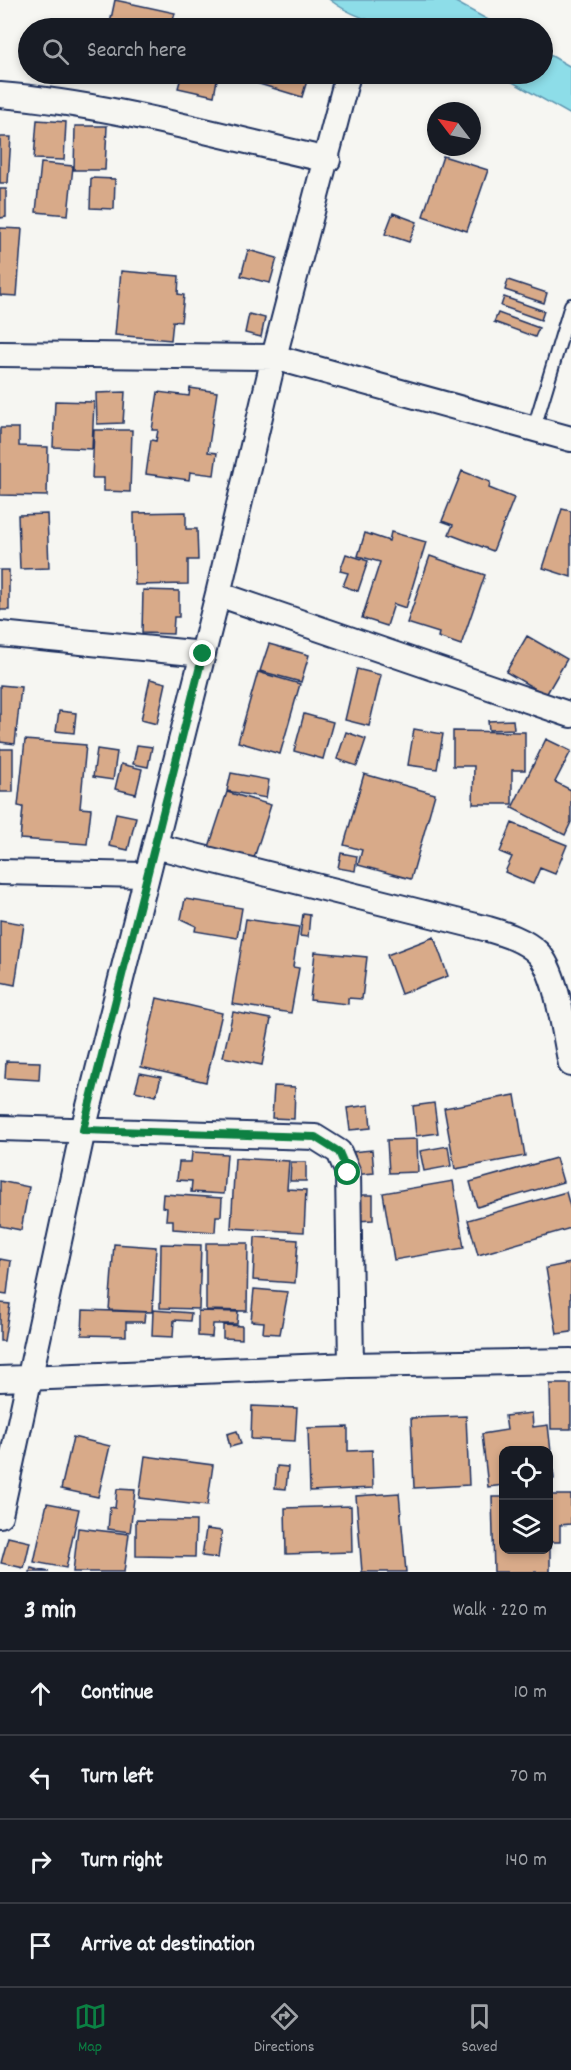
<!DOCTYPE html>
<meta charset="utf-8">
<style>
body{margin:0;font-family:Dekko,sans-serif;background:#242831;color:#f1f3f6}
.controls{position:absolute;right:18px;bottom:18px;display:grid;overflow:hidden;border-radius:12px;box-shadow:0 3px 9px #0003}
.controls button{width:54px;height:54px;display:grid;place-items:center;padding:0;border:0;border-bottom:2px solid #363941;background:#171b24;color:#f1f3f6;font:30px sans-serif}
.compass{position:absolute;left:427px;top:102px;width:54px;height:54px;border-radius:50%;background:#171b24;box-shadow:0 3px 9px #0003;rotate:302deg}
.stop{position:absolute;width:18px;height:18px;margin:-14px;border:4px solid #0b8043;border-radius:50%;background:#fff}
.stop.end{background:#0b8043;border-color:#fff;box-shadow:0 2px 6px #0008}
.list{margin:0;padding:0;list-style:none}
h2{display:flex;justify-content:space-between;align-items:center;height:78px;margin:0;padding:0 24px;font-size:26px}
h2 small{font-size:20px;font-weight:400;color:#9ea1a6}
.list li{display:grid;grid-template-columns:39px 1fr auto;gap:18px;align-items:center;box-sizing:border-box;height:84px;padding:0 24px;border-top:2px solid #363941}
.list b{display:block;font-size:22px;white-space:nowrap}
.list em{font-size:20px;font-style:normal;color:#9ea1a6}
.icon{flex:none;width:33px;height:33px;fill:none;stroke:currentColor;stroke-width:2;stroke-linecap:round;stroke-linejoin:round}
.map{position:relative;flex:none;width:571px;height:1572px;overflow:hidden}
.search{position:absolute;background:#171b24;box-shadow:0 3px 9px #0003;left:18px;right:18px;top:18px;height:66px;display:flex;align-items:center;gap:15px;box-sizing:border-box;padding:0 21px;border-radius:33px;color:#9ea1a6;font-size:22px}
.sheet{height:414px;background:#171b24}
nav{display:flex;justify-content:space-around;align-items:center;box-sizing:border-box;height:84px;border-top:2px solid #363941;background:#171b24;font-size:16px;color:#9ea1a6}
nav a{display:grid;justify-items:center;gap:3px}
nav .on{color:#0b8043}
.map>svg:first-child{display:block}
.water{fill:#8ddde8;stroke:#5f97b1;stroke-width:1.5}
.building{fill:#d8aa89;stroke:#1b2f5e;stroke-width:1.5}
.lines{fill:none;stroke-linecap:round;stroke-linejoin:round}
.lane-casing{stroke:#1b2f5e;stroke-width:16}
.street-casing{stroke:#1b2f5e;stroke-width:28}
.lane{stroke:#f6f6f2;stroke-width:12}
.street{stroke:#f6f6f2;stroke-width:24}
.route{stroke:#0b8043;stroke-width:8}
</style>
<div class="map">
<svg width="571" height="1572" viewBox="0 0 571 1572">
<rect width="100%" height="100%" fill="#f6f6f2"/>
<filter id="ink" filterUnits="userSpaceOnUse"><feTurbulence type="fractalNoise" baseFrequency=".0167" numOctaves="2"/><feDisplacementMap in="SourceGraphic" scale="12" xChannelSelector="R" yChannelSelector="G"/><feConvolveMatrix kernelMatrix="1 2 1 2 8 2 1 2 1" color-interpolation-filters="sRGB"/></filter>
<g filter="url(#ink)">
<path class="water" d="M330,0H452L503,28C444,29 379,37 330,0Z
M543,51L571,67V115L498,74H542Z"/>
<path class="building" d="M115,0L175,13L171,28H109Z
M192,23L217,28H191Z
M182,74H218L214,96L178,88Z
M259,74H309L302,97L256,83Z
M392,74H416L414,82L391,77Z
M37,120L66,122L64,160L34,159Z
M75,126H107L105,170H74Z
M0,137H11L8,183H0Z
M443,156L488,170L467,231L423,216Z
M41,163L73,166L68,215L36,212Z
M91,178L115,179L114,209L90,208Z
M0,189H6V217L0,218Z
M393,213L417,222L409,242L385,234Z
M0,228L22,229L17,296L0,295Z
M248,250L277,258L270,283L241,276Z
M121,271L179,276L178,294L184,295L181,322L173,321L171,340L115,335Z
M508,280L547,293L544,303L505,290Z
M504,297L544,311L541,320L501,306Z
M498,313L539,328L535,337L494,322Z
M249,314L265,318L261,337L245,333Z
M190,388L217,392L208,452L217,453L214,475L190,472L189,480L146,474L151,440L156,441L158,430H152L158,392L189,396Z
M125,392L123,423L97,424L96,393Z
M55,401L94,402L92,449L53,447Z
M0,428H19V446L48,447L47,496L0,495Z
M94,430H132L130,492L104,491V478H92Z
M462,471L490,482L489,488L514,498L493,551L449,534L453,525L442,521Z
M562,509L571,511V577L543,568Z
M186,512V529H197L198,560H188V584L135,585L134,513Z
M47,514L49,568L20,569L18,515Z
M391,532L426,542L406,608L394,604L387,626L362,618L380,562L358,556L365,533L389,541Z
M346,554L368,561L358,591L343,586L348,573L340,571Z
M430,556L485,575L461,645L438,637L439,633L407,623Z
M0,570H9V610H0Z
M143,590L179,591V617H174L173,634L142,633Z
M527,636L567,659L546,695L506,672Z
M269,644L309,655L301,682L260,671Z
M357,669L381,675L369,726L345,720Z
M258,672L300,684L280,754L238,742Z
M150,679L166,683L157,724L141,720Z
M0,685L21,687L15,744L0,742Z
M59,711L76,713L74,733L56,731Z
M304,714L333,722L323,759L294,751Z
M513,720L514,729L489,730L488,721Z
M414,729L443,734L437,769L408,765Z
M453,731L525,732V770H512V804H473L474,766H453Z
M346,732L366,739L357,766L337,759Z
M546,739L571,751L555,782L571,790V822L565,835L512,808Z
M25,740L86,745L80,808L91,809L87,844L20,839L23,807L18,806Z
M137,745L152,747L148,767L133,764Z
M0,749H13V792H0Z
M97,749L117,752L113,780L93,777Z
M121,764L142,769L136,794L115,789Z
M231,773L269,780L266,798L227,791Z
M364,774L435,794L411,879L358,865L362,850L344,845Z
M227,792L271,805L253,861L209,847Z
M116,813L136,817L128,850L109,846Z
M512,823L567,845L555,874L540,868L533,884L505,872L512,857L500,852Z
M341,853L357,856L355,871L338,868Z
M185,899L242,908L237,938L195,931L196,926L181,919Z
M303,914L310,915L308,937L300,936Z
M246,919L299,927L293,967L299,968L291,1013L232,1004Z
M0,920L24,924L15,985L0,982Z
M434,937L448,976L401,994L387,955Z
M315,952L367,957L362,999L348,998V1004L310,1000Z
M157,998L222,1013L206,1082L141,1067Z
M233,1012L271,1019L262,1065L223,1057Z
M6,1061L40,1062L39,1080L5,1078Z
M140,1073L161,1077L156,1096L135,1091Z
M274,1086L295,1087L294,1119L272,1118Z
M515,1095L525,1156L455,1169L444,1108Z
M434,1103L438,1133L416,1136L413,1106Z
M369,1105L371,1128L350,1130L347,1108Z
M417,1139L418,1172L389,1173L387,1140Z
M448,1146L451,1166L424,1171L420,1151Z
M372,1150L374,1173L353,1175L351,1152Z
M192,1152L227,1154L224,1194L191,1192L192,1181L177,1180L179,1162H191Z
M235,1158L289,1161L287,1189L306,1190L304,1232L231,1228Z
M556,1158L563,1182L477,1207L470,1182Z
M291,1162H306V1181H290Z
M0,1181L29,1187L21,1230L0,1226Z
M453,1181L464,1248L394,1260L383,1193Z
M566,1192L571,1210V1228L478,1255L468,1220Z
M163,1194L222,1198L221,1216H216L215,1232L173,1229V1220H166L167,1208L162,1207Z
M356,1195H373V1220L356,1221Z
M255,1237L298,1240L295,1283L253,1280Z
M206,1243H248L247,1311L206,1310Z
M114,1244L156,1247L152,1312L109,1310Z
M161,1244L201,1245L199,1309L160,1308Z
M0,1259L11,1261L7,1294L0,1293Z
M571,1263V1332L557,1334L546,1268Z
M254,1289L288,1292L280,1334L263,1333L264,1322L251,1321Z
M0,1303L10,1304L4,1341H0Z
M83,1310L145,1312L144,1322H126V1336L82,1335Z
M153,1310L191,1313L190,1321L174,1320L173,1337L152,1336Z
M198,1311L238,1312L237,1324H213L212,1337L198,1336Z
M223,1325L242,1326V1339L223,1338Z
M550,1384H571V1429H551Z
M252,1406L297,1408L295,1441L251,1439Z
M532,1413L533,1427L548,1425L554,1479L548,1480V1450H504V1485L488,1487L482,1434L507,1430L505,1416Z
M466,1416L469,1485L414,1488L411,1418Z
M348,1427V1451L372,1450L373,1488L310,1491L308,1428Z
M237,1431L241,1444L230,1447L227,1434Z
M73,1437L110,1446L98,1497L61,1489Z
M145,1456L213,1465L207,1506L139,1498Z
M277,1466L288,1467L286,1489L275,1488Z
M117,1489L135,1490L130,1532L108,1529L110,1507L115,1508Z
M399,1493L406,1572H362L356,1496Z
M548,1495H571V1524L560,1525V1542H550V1572H494L492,1497H504V1550H548Z
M47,1503L79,1509L66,1568L34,1562Z
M351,1506L352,1552L286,1554L285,1508Z
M136,1520L196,1521L195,1557L136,1556Z
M78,1528L129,1534L124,1572H73Z
M206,1529L222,1531L218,1558L202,1556Z
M8,1537L30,1542L24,1568L1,1563Z
M31,1568L49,1572H30Z"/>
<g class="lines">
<defs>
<path id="lane" d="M534,428L571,305"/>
<path id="street" d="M0,95C111,104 220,136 328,160
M0,354L274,357L571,439
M218,594L571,715
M0,634L203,654
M155,846L488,929C505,934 525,940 538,953C558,974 564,1034 571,1064
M0,872L146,875
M0,1128L315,1137L339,1152L348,1173L351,1365
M0,1379L351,1365L571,1361
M0,1515L83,1130L218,594L274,357L348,74"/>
</defs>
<use href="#lane" class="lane-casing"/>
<use href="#street" class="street-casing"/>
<use href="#lane" class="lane"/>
<use href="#street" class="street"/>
</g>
</g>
<g class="lines" filter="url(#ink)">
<path class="route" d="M203,654L83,1130L315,1137L339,1152L348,1173"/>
</g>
</svg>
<div class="controls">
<button><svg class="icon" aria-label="locate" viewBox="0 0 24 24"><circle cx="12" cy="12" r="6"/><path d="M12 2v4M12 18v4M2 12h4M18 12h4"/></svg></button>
<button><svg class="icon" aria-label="layers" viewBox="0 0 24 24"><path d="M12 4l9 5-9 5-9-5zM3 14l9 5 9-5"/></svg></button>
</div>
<svg class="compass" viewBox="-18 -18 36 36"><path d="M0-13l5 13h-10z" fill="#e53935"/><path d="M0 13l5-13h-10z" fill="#9ea1a6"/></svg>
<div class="stop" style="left:348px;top:1173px"></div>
<div class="stop end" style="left:203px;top:654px"></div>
<div class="search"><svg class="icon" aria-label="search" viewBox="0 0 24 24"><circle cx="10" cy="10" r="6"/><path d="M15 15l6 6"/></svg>Search here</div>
</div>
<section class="sheet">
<h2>3 min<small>Walk · 220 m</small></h2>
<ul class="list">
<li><svg class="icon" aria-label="ahead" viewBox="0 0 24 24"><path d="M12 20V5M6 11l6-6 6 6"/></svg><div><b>Continue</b></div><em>10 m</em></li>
<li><svg class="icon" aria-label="left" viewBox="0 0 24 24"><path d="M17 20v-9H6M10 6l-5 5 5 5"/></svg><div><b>Turn left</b></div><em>70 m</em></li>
<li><svg class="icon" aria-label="right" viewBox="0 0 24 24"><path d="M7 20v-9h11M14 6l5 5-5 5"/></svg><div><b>Turn right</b></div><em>140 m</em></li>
<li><svg class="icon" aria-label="arrive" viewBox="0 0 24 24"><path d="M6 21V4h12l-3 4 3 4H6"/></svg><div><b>Arrive at destination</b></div></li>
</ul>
</section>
<nav>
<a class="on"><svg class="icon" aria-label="map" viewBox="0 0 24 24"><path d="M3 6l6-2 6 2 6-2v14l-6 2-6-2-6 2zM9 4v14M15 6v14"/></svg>Map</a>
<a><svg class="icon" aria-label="directions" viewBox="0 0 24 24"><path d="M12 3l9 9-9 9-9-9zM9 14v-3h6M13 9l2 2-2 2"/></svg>Directions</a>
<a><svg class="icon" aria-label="saved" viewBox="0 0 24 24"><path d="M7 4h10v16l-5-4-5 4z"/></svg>Saved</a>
</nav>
